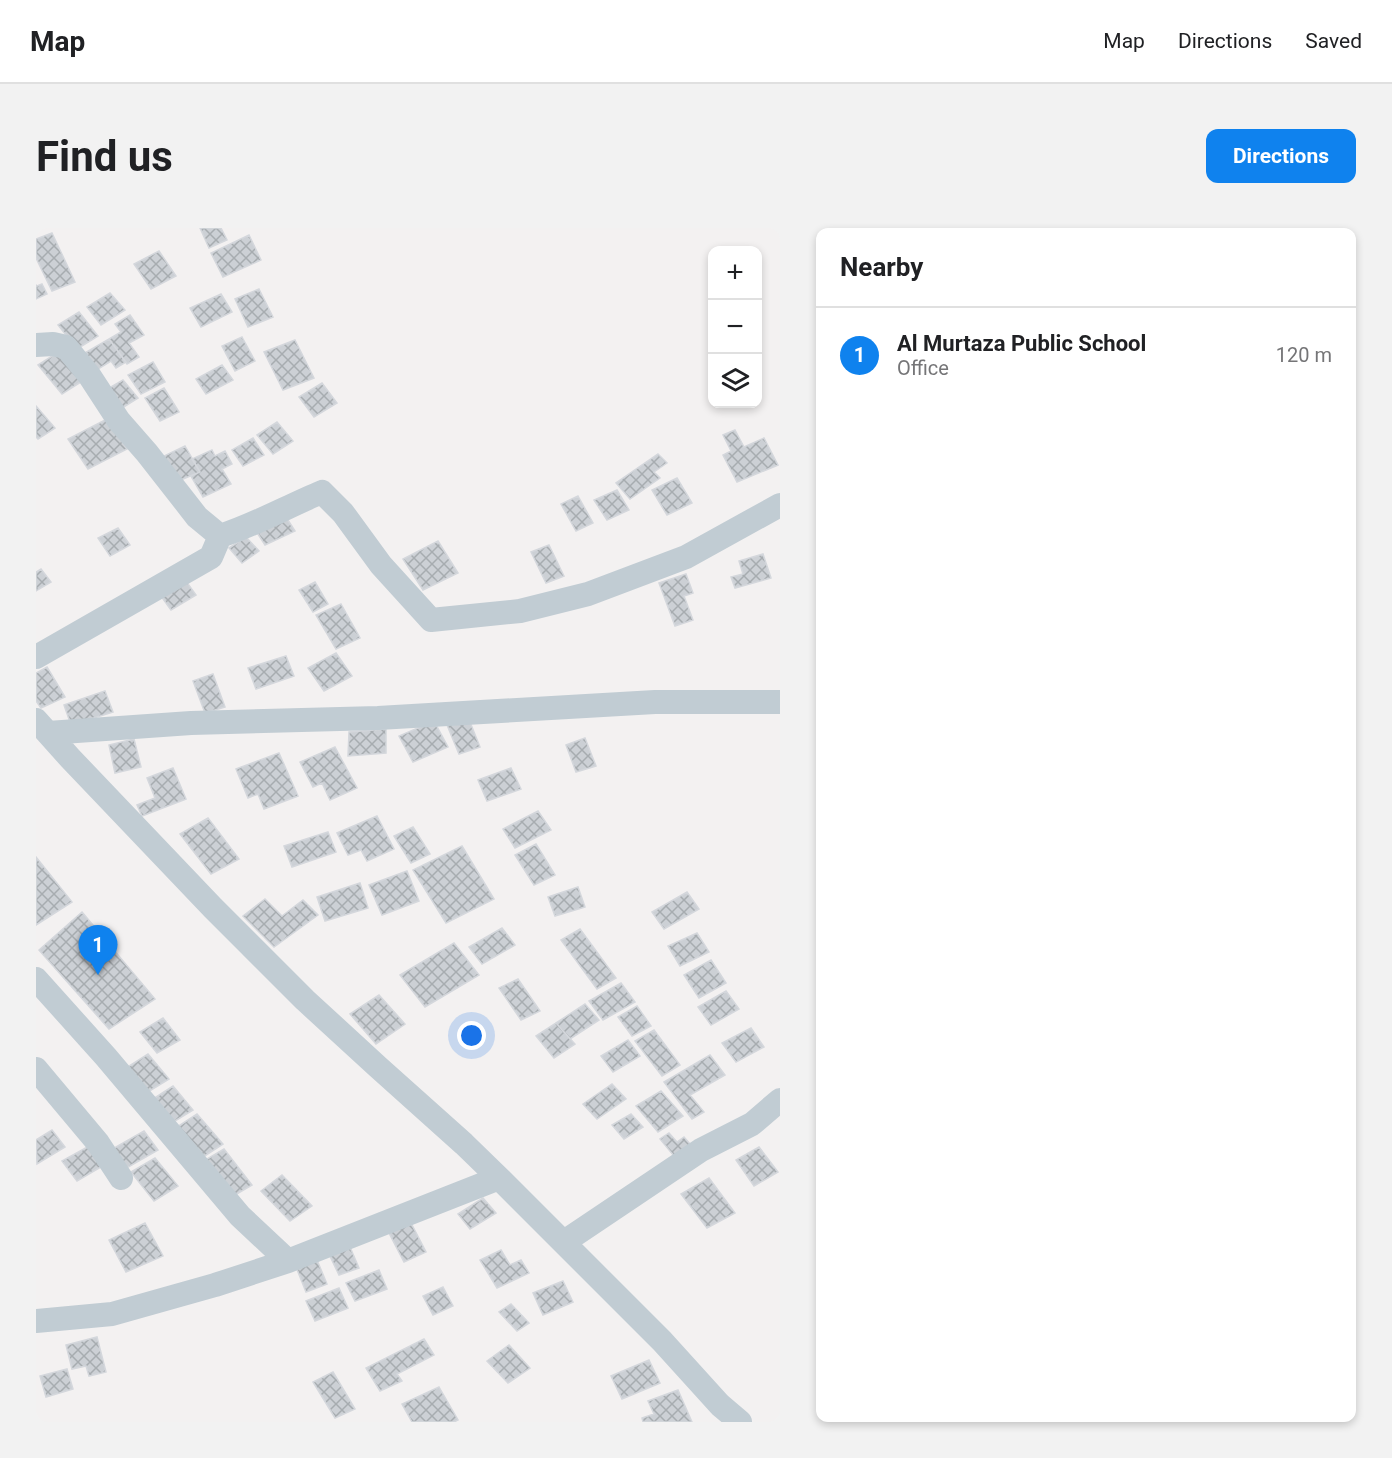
<!DOCTYPE html>
<meta charset="utf-8">
<style>
body{margin:0;font-family:Roboto,sans-serif;background:#f2f2f2;color:#202124}
.controls{position:absolute;right:18px;top:18px;display:grid;overflow:hidden;border-radius:12px;box-shadow:0 3px 9px #0003}
.controls button{width:54px;height:54px;display:grid;place-items:center;padding:0;border:0;border-bottom:2px solid #e0e0e0;background:#fff;color:#202124;font:30px sans-serif}
.you{position:absolute;left:436px;top:808px;width:21px;height:21px;margin:-15px;border:4px solid #fff;border-radius:50%;background:#1a73e8;box-shadow:0 0 0 9px #1a73e833}
.badge{display:grid;place-items:center;width:39px;height:39px;border-radius:50%;background:#0f82ee;color:#fff;font-size:20px;font-weight:700}
.pin{position:absolute;translate:-50% -50px;filter:drop-shadow(0 2px 3px #0008)}
.pin::after{content:'';position:absolute;top:32px;width:21px;height:18px;background:inherit;clip-path:polygon(0 0,100% 0,50% 100%)}
.list{margin:0;padding:0;list-style:none}
h2{display:flex;justify-content:space-between;align-items:center;height:78px;margin:0;padding:0 24px;font-size:26px}
h2 small{font-size:20px;font-weight:400;color:#757577}
.list li{display:grid;grid-template-columns:39px 1fr auto;gap:18px;align-items:center;box-sizing:border-box;height:96px;padding:0 24px;border-top:2px solid #e0e0e0}
.list b{display:block;font-size:22px;white-space:nowrap}
.list p{margin:0;font-size:20px;white-space:nowrap;color:#757577}
.list em{font-size:20px;font-style:normal;color:#757577}
.icon{flex:none;width:33px;height:33px;fill:none;stroke:currentColor;stroke-width:2;stroke-linecap:round;stroke-linejoin:round}
.map{position:relative;flex:none;width:744px;height:1194px;overflow:hidden;border-radius:12px}
header{display:flex;align-items:center;gap:36px;box-sizing:border-box;height:84px;padding:0 30px;background:#fff;border-bottom:2px solid #e0e0e0}
header strong{font-size:28px}
nav{display:flex;gap:33px;margin-inline-start:auto;font-size:21px}
.intro{display:flex;align-items:center;justify-content:space-between;box-sizing:border-box;height:144px;padding:0 36px}
h1{margin:0;font-size:42px}
.button{padding:15px 27px;border-radius:12px;background:#0f82ee;color:#fff;font-size:21px;font-weight:700}
main{display:flex;gap:36px;padding:0 36px}
aside{flex:1;background:#fff;border-radius:12px;box-shadow:0 3px 9px #0003}
.map>svg:first-child{display:block}
.building{fill:url(#building-cross-hatch);stroke:#d4d7dc;stroke-width:1.5}
.lines{fill:none;stroke-linecap:round;stroke-linejoin:round}
.street{stroke:#c1ccd3;stroke-width:24}
</style>
<header>
<strong>Map</strong>
<nav><a>Map</a><a>Directions</a><a>Saved</a></nav>
</header>
<div class="intro"><h1>Find us</h1><a class="button">Directions</a></div>
<main>
<div class="map">
<svg width="744" height="1194" viewBox="0 0 744 1194">
<defs>
<pattern id="building-cross-hatch" width="8" height="8" patternUnits="userSpaceOnUse" patternTransform="scale(1.5)"><rect width="8" height="8" fill="#ccd0d5"/><path d="M0 0l8 8M0 8l8-8" fill="none" stroke="#a7acb0"/></pattern>
</defs>
<rect width="100%" height="100%" fill="#f3f1f1"/>
<path class="building" d="M164,0H185L191,12L173,20Z
M16,5L39,54L16,63L0,30V11Z
M213,7L225,32L187,49L175,25Z
M123,23L140,48L115,61L98,36Z
M6,56L11,66L0,71V57L1,58Z
M223,61L237,89L212,99L199,71Z
M74,65L89,82L65,97L51,79Z
M185,66L196,84L165,99L154,80Z
M43,84L62,108L41,121L22,97Z
M94,87L108,107L93,115L103,129L91,136L73,111L85,104L79,96Z
M206,109L219,133L199,143L186,118Z
M73,111L90,134L80,140L75,133L59,143L47,126Z
M259,112L278,150L247,162L228,124Z
M24,123L48,152L26,166L2,137Z
M117,134L129,154L105,166L92,147Z
M186,137L197,152L170,166L160,151Z
M87,152L102,170L83,182L68,163Z
M286,155L301,175L278,189L263,169Z
M128,160L143,184L124,193L109,170Z
M0,178L19,200L2,211L0,209Z
M71,191L91,221L52,241L32,211Z
M241,194L257,213L237,226L221,207Z
M699,202L708,219L728,210L742,237L701,254L687,227L695,223L687,207Z
M217,210L228,227L207,238L196,222Z
M149,218L164,244L140,254L126,229Z
M176,222L179,228L189,223L196,236L186,241L195,256L167,269L155,248L164,244L156,231Z
M622,226L631,235L618,244L624,250L594,271L580,255Z
M641,250L656,275L631,287L616,262Z
M581,262L593,282L571,292L558,272Z
M542,268L557,295L540,303L525,276Z
M250,289L259,303L229,317L220,303Z
M82,300L94,317L74,328L62,310Z
M210,309L223,323L206,335L193,320Z
M402,313L422,345L387,362L367,331Z
M513,317L528,348L510,355L495,324Z
M727,326L735,350L699,360L695,349L707,346L703,333Z
M5,341L15,354L0,363V344Z
M650,346L657,365L648,368L657,392L639,398L623,355Z
M147,349L160,367L135,382L122,364Z
M279,354L292,376L277,384L263,362Z
M305,376L324,410L300,421L280,387Z
M300,425L316,448L288,463L272,440Z
M250,428L258,448L220,461L212,440Z
M11,439L29,469L5,480L0,473V445Z
M177,446L189,479L169,485L157,453Z
M69,463L77,484L35,497L28,477Z
M432,489L444,519L423,526L411,497Z
M398,493L412,519L377,534L363,508Z
M350,501V525L312,528L313,504Z
M549,510L560,538L540,544L530,517Z
M98,511L105,539L79,545L73,517Z
M299,519L321,560L294,572L286,555L277,559L264,534Z
M243,525L262,568L228,581L222,566L212,570L200,541Z
M137,540L150,571L106,588L101,577L119,570L111,550Z
M475,540L485,561L451,573L442,552Z
M502,583L515,602L479,620L467,601Z
M341,588L358,621L331,633L325,622L312,627L301,605Z
M172,590L203,631L175,646L144,606Z
M377,599L394,626L375,635L358,608Z
M292,604L300,624L256,639L248,618Z
M500,616L519,647L498,657L479,627Z
M426,618L458,671L410,695L377,642Z
M0,629L36,674L0,697Z
M371,643L383,673L346,687L333,657Z
M324,655L332,680L289,693L281,669Z
M542,659L549,679L519,688L512,669Z
M651,664L663,681L628,701L616,684Z
M229,671L246,688L267,672L282,687L238,719L207,688Z
M46,684L119,771L73,801L3,722Z
M466,700L479,717L446,736L433,719Z
M544,701L580,750L561,761L525,712Z
M661,705L673,724L644,738L632,718Z
M418,715L443,747L389,779L364,747Z
M675,732L690,755L663,770L648,747Z
M482,751L504,783L485,792L463,760Z
M585,755L599,774L567,792L553,773Z
M690,763L703,781L675,797L662,779Z
M343,767L369,796L340,816L314,786Z
M549,776L563,792L534,811L520,795Z
M601,778L615,798L596,808L582,789Z
M127,790L144,812L121,825L104,804Z
M520,795L539,816L518,830L500,808Z
M715,800L728,819L700,834L686,815Z
M618,802L644,837L626,848L599,813Z
M592,812L604,828L577,844L565,828Z
M112,826L133,851L107,867L87,842Z
M674,827L689,847L654,867L668,884L656,891L628,854Z
M576,856L590,871L561,891L547,876Z
M137,858L157,882L134,896L114,873Z
M625,863L647,888L622,904L600,878Z
M161,886L187,916L161,933L135,903Z
M595,886L607,899L588,911L576,897Z
M16,902L29,919L1,936L0,912Z
M108,903L122,922L87,942L73,923Z
M633,905L641,914L648,909L655,917L638,928L624,911Z
M55,917L70,936L41,953L26,933Z
M723,919L742,944L718,958L700,932Z
M188,921L216,957L194,970L166,934Z
M119,930L142,958L118,973L95,944Z
M246,947L276,978L254,993L225,963Z
M673,950L699,985L671,1000L645,966Z
M447,970L460,985L434,1001L422,986Z
M374,993L390,1024L368,1034L352,1003Z
M109,995L127,1028L90,1044L73,1012Z
M311,1012L323,1040L303,1047L290,1020Z
M465,1022L474,1037L485,1032L493,1045L461,1060L444,1032Z
M281,1032L291,1056L270,1064L260,1039Z
M343,1042L351,1061L319,1073L310,1055Z
M527,1053L537,1074L507,1087L497,1065Z
M407,1059L417,1078L397,1087L387,1068Z
M303,1060L312,1080L279,1093L270,1073Z
M475,1076L493,1095L481,1103L463,1084Z
M61,1109L70,1144L53,1148L50,1138L36,1141L30,1117Z
M388,1111L398,1127L361,1146L366,1153L344,1163L330,1140Z
M473,1117L494,1140L472,1155L451,1133Z
M613,1132L624,1155L586,1171L575,1148Z
M31,1141L37,1161L10,1169L4,1148Z
M297,1144L319,1181L299,1190L277,1154Z
M403,1159L422,1192L418,1194H376L366,1176Z
M642,1162L656,1194H607L606,1190L618,1186L612,1173Z"/>
<g class="lines">
<path class="street" d="M0,117L17,116L30,119L53,147L83,193L111,225L161,289L184,308C219,297 252,278 286,264L307,285L345,337L395,392L484,383L552,366L650,329L744,277
M0,429L175,329L184,308
M0,492L34,530L177,680L269,772L342,839L428,916L463,950L626,1113L684,1177L704,1194
M12,505L155,495L342,490L619,474H744
M0,751L70,829L204,988L252,1033
M0,841L62,915L85,950
M528,1014L665,922L716,896L744,872
M0,1093L76,1086L179,1057L252,1033L463,950"/>
</g>
</svg>
<div class="controls">
<button>+</button>
<button>−</button>
<button><svg class="icon" aria-label="layers" viewBox="0 0 24 24"><path d="M12 4l9 5-9 5-9-5zM3 14l9 5 9-5"/></svg></button>
</div>
<div class="you"></div>
<div class="pin badge" style="left:62px;top:747px">1</div>
</div>
<aside>
<h2>Nearby<small></small></h2>
<ul class="list">
<li><span class="badge">1</span><div><b>Al Murtaza Public School</b><p>Office</p></div><em>120 m</em></li>
</ul>
</aside>
</main>
